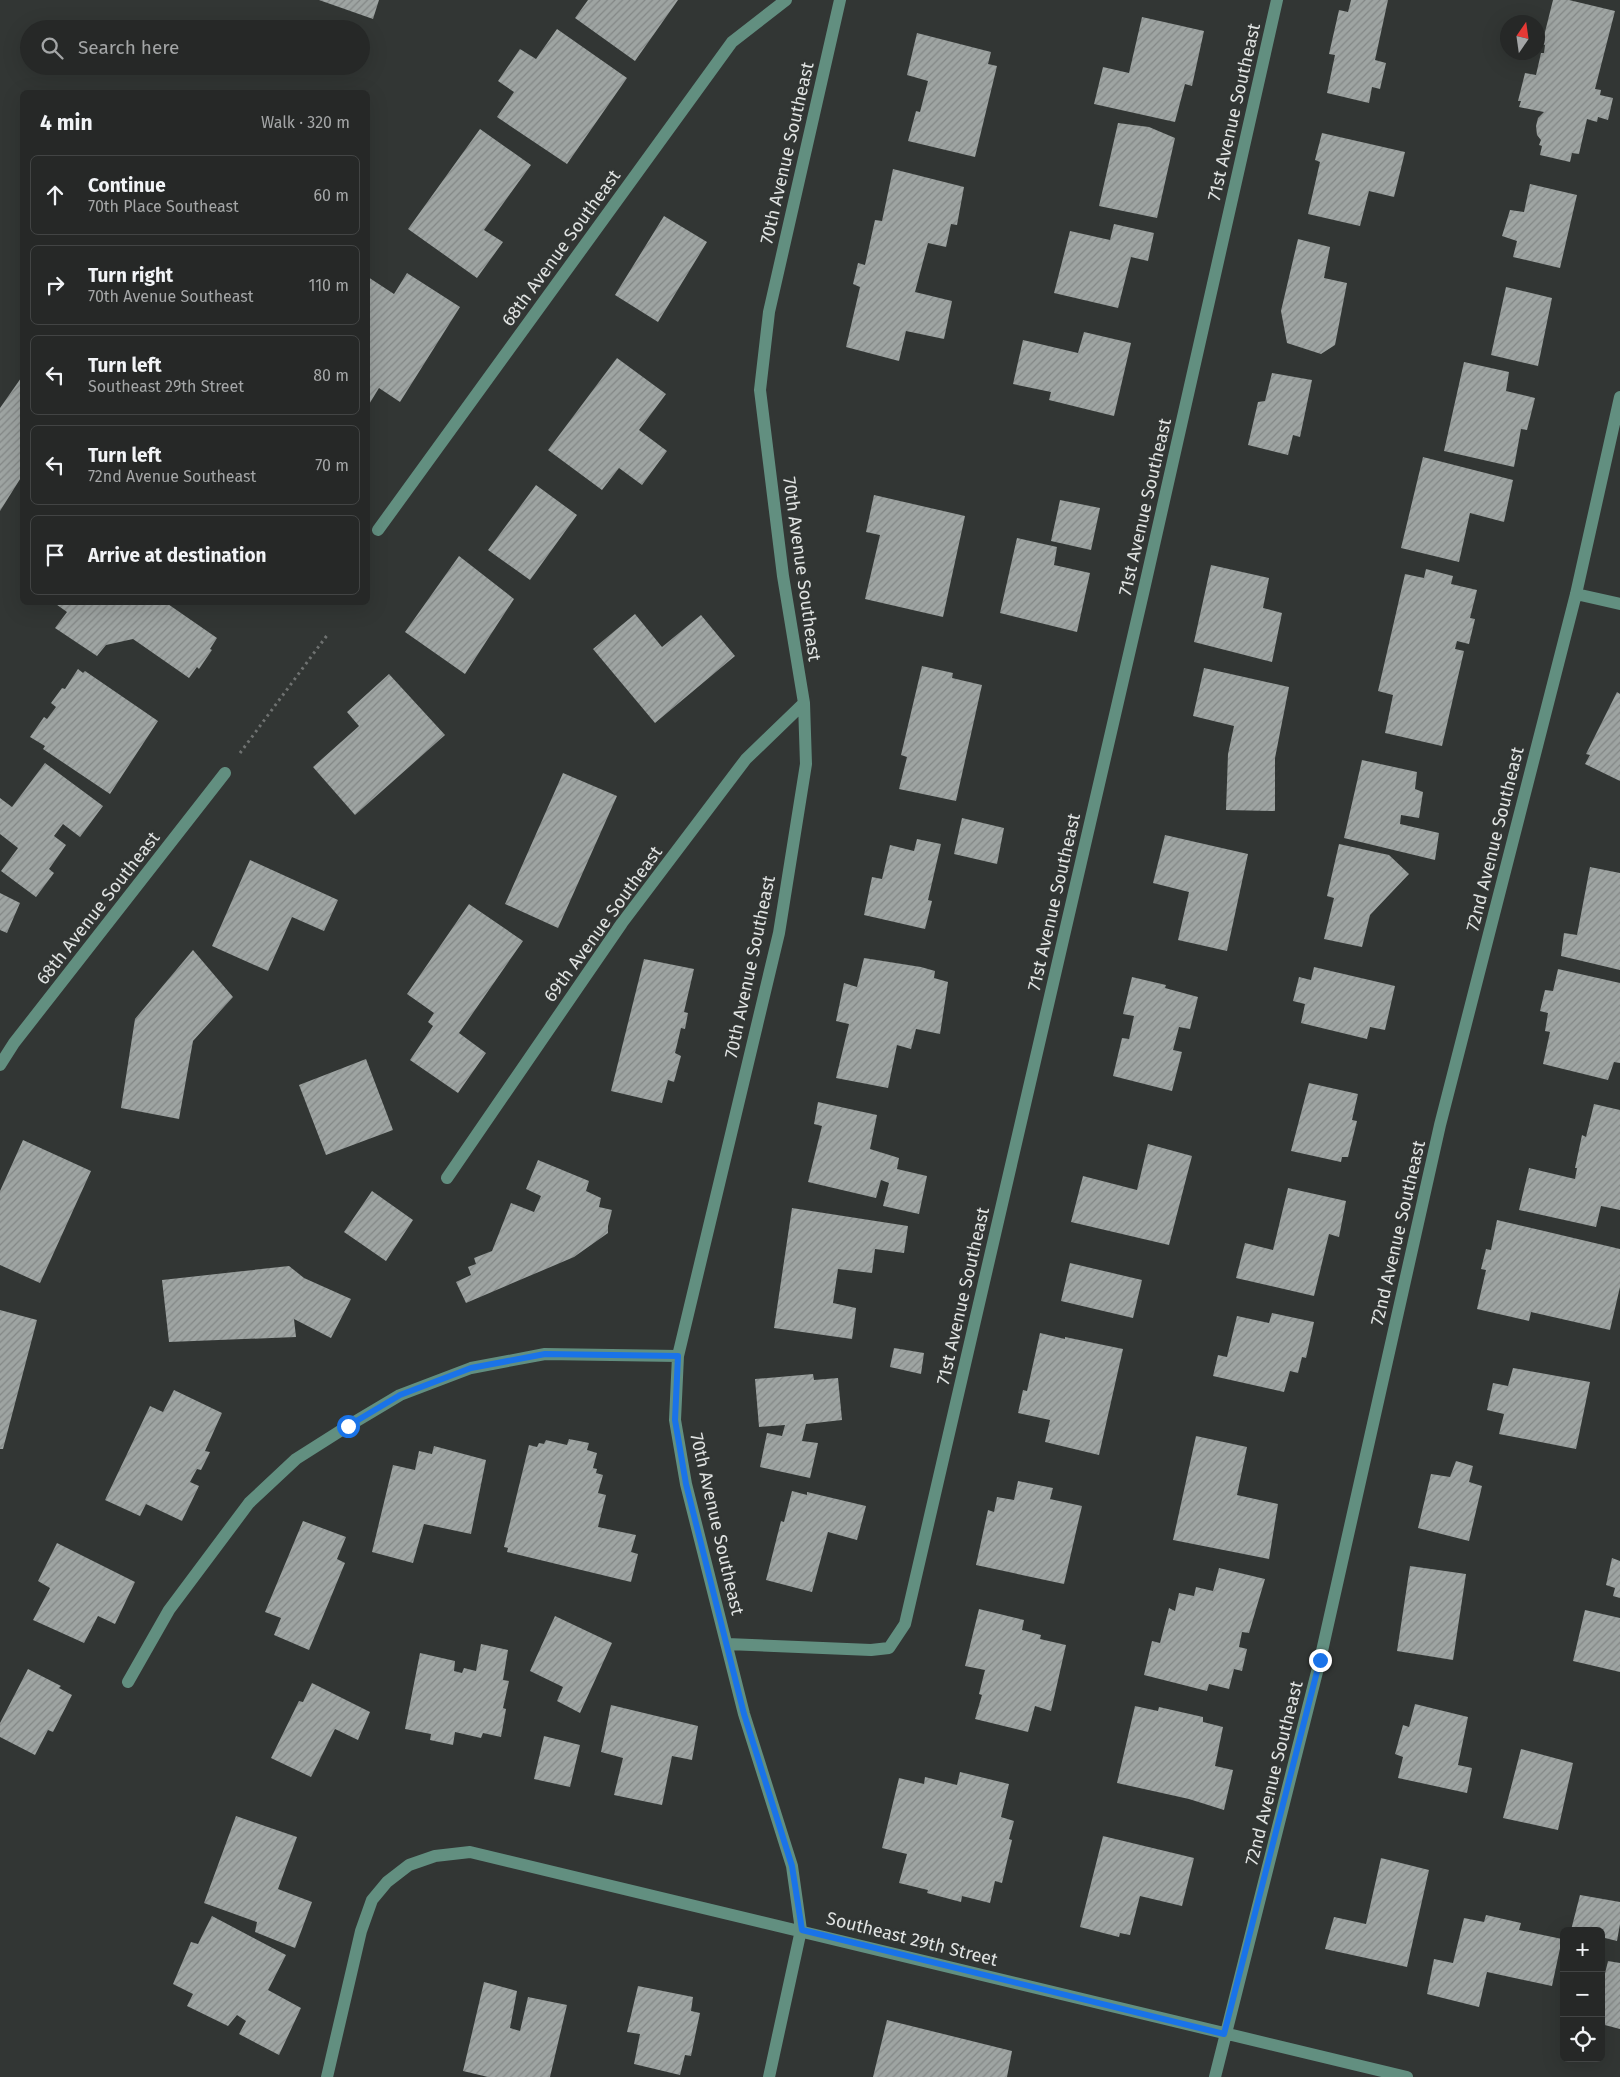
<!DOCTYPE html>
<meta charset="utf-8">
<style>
body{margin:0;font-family:"Fira Sans",sans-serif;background:#2e302f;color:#f1f3f6}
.controls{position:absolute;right:15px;bottom:15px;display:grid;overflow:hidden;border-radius:8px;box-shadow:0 5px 20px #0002}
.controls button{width:45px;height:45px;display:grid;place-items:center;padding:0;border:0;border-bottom:1px solid #424444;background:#262827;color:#f1f3f6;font:25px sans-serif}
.compass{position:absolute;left:1500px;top:15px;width:45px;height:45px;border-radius:50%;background:#262827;box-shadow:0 5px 20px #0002;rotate:13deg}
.stop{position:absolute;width:15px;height:15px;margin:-11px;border:4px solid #1a73e8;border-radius:50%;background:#fff}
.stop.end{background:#1a73e8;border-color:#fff;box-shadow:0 1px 5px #0008}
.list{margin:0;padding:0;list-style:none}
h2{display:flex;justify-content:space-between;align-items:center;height:65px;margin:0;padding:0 20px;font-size:21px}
h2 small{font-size:16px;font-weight:400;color:#a4a6a7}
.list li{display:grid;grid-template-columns:32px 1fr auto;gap:15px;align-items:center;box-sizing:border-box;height:80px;margin:0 10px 10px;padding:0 10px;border:1px solid #424444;border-radius:8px}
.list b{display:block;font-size:19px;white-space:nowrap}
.list p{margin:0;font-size:16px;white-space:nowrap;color:#a4a6a7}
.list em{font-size:16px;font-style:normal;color:#a4a6a7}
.icon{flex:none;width:28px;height:28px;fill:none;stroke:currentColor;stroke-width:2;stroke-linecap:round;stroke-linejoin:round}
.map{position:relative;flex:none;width:1620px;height:2077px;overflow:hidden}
.search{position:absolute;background:#262827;box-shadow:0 5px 20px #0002;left:20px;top:20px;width:350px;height:55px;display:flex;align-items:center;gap:12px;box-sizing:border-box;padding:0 18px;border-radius:28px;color:#a4a6a7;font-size:19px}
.panel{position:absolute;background:#262827;box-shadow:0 5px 20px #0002;left:20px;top:90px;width:350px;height:515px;border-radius:8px}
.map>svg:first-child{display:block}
.building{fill:url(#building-hatch)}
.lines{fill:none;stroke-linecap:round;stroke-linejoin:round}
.path{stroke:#6f7271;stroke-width:3;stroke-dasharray:2.5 4;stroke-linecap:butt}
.minor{stroke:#628f80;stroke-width:12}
.route{stroke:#1a73e8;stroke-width:6}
.labels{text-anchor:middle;stroke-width:5;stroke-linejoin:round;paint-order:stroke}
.street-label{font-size:18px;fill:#e0e3e2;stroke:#323634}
</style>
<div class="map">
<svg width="1620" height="2077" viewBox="0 0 1620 2077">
<defs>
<pattern id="building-hatch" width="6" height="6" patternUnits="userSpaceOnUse" patternTransform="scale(1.25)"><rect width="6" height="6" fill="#9ea4a2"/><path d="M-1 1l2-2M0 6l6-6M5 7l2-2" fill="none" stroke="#838786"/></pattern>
</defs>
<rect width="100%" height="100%" fill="#323634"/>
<path class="building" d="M319,0H379L373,19Z
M588,0H678L635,61L575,18Z
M1351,0H1388L1375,60L1386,63L1380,89L1372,87L1369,103L1327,93L1335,55L1329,54L1339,10L1348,12Z
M1553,0H1569L1615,11L1595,89L1601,90L1600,95L1613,98L1608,120L1598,117L1597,122L1587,119L1579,154L1572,153L1570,162L1540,155L1542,146L1539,145L1541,140L1537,135L1536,126L1538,118L1544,112L1519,107L1521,101H1518L1525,73L1536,75L1541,53H1544L1545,45L1542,44Z
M1142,17L1204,31L1192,86L1185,84L1175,122L1094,104L1103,67L1129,73Z
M557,29L627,78L567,164L497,117L514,92L498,81L520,49L536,59Z
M917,33L991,52L988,64L997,66L975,157L908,141L916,111L920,112L928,81L907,75Z
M1118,123L1149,127L1175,138L1157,218L1099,206Z
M480,129L531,165L484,230L503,242L477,278L408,229Z
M1322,133L1405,152L1394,197L1369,191L1360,226L1308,214L1320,162L1315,160Z
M893,169L964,187L957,225L951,224L946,247L928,243L915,292L952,301L944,339L906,331L899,361L846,347L860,287L853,284L858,263L865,265L875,220L882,221Z
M1530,184L1577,195L1560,268L1513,257L1517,241L1502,236L1510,210L1524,212Z
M664,216L707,242L658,322L615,295Z
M1114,224L1154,233L1148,261L1131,257L1118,308L1054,293L1070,231L1110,240Z
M1298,239L1330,247L1324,278L1347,283L1335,345L1321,354L1287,343L1281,311Z
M407,273L460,307L400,402L379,388L368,406V277L394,294Z
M1506,287L1552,298L1538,366L1491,355Z
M1084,332L1131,343L1114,416L1049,400L1051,392L1013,384L1023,340L1078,353Z
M617,358L666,394L639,430L667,451L642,485L619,468L602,490L548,450Z
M1464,362L1509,372L1506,391L1535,398L1527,430L1521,429L1514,467L1444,451Z
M1272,373L1312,380L1300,437L1293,435L1288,455L1248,445L1258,402L1265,401Z
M21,378L22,476L0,511V408Z
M1423,457L1513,480L1504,522L1470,513L1459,562L1401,548Z
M536,485L577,515L530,580L488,550Z
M874,495L965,516L943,617L865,599L880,535L866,532Z
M1060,500L1100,508L1091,550L1051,541Z
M1017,538L1057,547L1054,565L1090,573L1077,632L1000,613Z
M459,556L514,599L465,674L405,632Z
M1211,565L1269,578L1263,608L1282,613L1272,662L1194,642Z
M1426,569L1453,576L1451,584L1477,590L1470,618L1475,619L1469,644L1457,641L1455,649L1464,651L1442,746L1385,733L1393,695L1378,691L1405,574L1424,578Z
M53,602H165L217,638L210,649L212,650L199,669L197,667L189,678L133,639L106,645L97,656L55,628L67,612Z
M635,614L662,647L701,615L735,656L655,723L593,649Z
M922,666L953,673L952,678L982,685L956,801L899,789L907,757L901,755Z
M1204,668L1289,687L1275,758V811L1226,810L1228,754L1234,726L1193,716Z
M78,669L83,673L85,671L158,721L110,794L43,749L45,746L30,737L44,717L47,719L56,707L51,703L62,688L65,689Z
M389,674L445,735L355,815L313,767L359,726L347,712Z
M1617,692L1620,694V781L1585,764L1590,755L1586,754Z
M1362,760L1417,772L1415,789L1423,792L1419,818L1401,815L1400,824L1439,833L1435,860L1344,838Z
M45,763L103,806L80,837L63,824L54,836L66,845L49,869L54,873L36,897L1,871L18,848L0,834V798L12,807Z
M563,773L617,796L558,928L505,904Z
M962,818L1004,828L997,864L954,854Z
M1165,835L1248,854L1227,951L1178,940L1189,892L1153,883Z
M917,839L941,844L928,900L932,901L925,929L864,915L872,877L882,879L890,845L914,851Z
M1339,844L1389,855L1409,874L1370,915L1362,947L1324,939L1334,898L1327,896Z
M250,860L338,900L324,931L292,917L268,971L212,946Z
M1590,867L1620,873V970L1561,956L1564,933L1577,935Z
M0,893L20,903L7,933L0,930Z
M469,904L523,941L459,1033L486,1053L458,1093L410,1060L433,1026L428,1022L434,1013L407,994Z
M193,950L233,997L193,1041L179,1119L121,1108L135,1019Z
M864,958L921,967L935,971L934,978L948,982L940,1034L916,1029L911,1049L897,1045L888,1088L836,1078L849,1024L836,1021L844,983L857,987Z
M644,959L694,969L684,1012L688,1013L685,1029L681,1028L675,1053L681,1056L674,1082L668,1080L662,1103L611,1091Z
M1314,967L1395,986L1385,1030L1370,1027L1367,1039L1301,1023L1305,1004L1293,1001L1299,977L1311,980Z
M1558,969L1620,983V1063L1614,1062L1608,1080L1543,1064L1550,1032L1545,1031L1548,1013L1540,1011L1545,990L1553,991Z
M1132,977L1166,985L1165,988L1198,997L1190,1029L1179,1027L1173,1050L1182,1052L1172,1091L1113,1076L1122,1038L1129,1039L1134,1016L1123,1014Z
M366,1059L393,1130L326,1155L299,1085Z
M1309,1083L1358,1094L1352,1120L1357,1121L1348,1157H1342L1341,1162L1291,1151Z
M818,1102L877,1115L870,1149L899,1158L897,1169L927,1176L919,1214L883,1206L889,1183L881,1180L876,1198L808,1182L822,1126L814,1124Z
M1594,1104L1620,1110V1210L1601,1206L1596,1227L1519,1210L1529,1168L1575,1179L1577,1168H1575L1582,1135L1586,1137Z
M23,1140L91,1171L40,1283L0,1265V1191Z
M1148,1144L1192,1156L1169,1245L1071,1222L1083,1176L1137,1190Z
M538,1160L589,1181L586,1191L601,1198L599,1207L612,1210L608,1226V1233L574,1257L466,1303L456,1282L471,1275L468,1267L476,1264L474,1258L492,1251L511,1203L534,1212L541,1196L526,1189Z
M1288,1188L1346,1201L1339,1237L1329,1234L1314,1296L1236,1278L1245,1243L1273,1250Z
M372,1191L413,1220L386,1261L344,1232Z
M792,1208L908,1226L904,1253L875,1249L872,1273L838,1269L833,1303L856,1308L852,1339L774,1328Z
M1497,1220L1620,1249V1287L1610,1330L1531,1312L1529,1321L1477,1309L1486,1270L1481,1269L1486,1249L1491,1250Z
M1070,1263L1142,1280L1133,1318L1061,1301Z
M289,1266L304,1278L351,1299L331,1338L294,1319L296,1337L169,1342L162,1280Z
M0,1310L37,1320L3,1449H0Z
M1272,1313L1314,1322L1306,1358L1302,1357L1298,1373L1290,1371L1284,1392L1213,1376L1218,1355L1227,1357L1237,1316L1269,1323Z
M1040,1333L1065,1339V1337L1123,1349L1099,1455L1045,1442L1050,1420L1018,1413L1023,1390L1027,1391Z
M894,1348L924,1353L921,1374L890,1367Z
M1513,1368L1590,1382L1576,1449L1499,1434L1504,1414L1487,1410L1493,1383L1508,1386Z
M813,1374L814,1380L838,1378L842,1420L806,1424L802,1441L818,1443L810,1478L760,1467L767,1433L782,1436L785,1425L759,1427L755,1379Z
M174,1390L222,1413L205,1451L210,1452L201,1470L197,1469L190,1482L199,1486L182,1521L146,1504L140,1516L105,1500L150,1406L163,1412Z
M1196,1436L1247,1447L1237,1495L1278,1504L1269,1559L1173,1540Z
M569,1439L589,1443L587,1450L597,1453L593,1468L597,1469L596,1473L603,1475L598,1493L606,1495L598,1527L636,1535L631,1552L638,1554L631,1582L507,1552L508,1548L504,1547L529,1445L537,1447L539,1443L544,1444L546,1440L567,1445Z
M434,1446L486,1460L471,1534L424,1524L413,1563L372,1552L393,1465L415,1470L419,1451L432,1454Z
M1456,1461L1473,1466L1469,1482L1482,1486L1469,1541L1418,1528L1431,1474L1450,1477Z
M1018,1481L1053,1488L1050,1499L1082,1506L1064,1584L976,1565L988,1510L994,1512L997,1497L1014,1500Z
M792,1491L807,1495V1492L866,1506L857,1540L828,1532L812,1592L766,1580L781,1521L784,1522Z
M303,1521L346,1537L337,1559L345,1563L309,1650L274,1635L281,1618L265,1612Z
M57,1543L135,1582L115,1624L98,1616L84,1643L33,1620L50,1588L38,1581Z
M1612,1558L1620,1561V1598L1613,1596L1615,1588L1606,1585Z
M1410,1566L1466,1574L1453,1660L1397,1651Z
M1219,1568L1265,1579L1249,1633L1242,1632L1239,1647L1247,1649L1242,1671L1234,1669L1229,1689L1209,1684L1207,1691L1144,1675L1152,1641L1160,1643L1169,1608L1175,1611L1179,1593L1194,1596L1196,1587L1213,1591Z
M979,1609L1024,1620L1022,1630L1041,1635L1040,1639L1066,1645L1051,1711L1035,1706L1028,1732L975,1719L982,1695L979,1694L985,1670L965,1666Z
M1585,1610L1620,1618V1672L1573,1661Z
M555,1616L612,1643L580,1713L557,1701L563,1687L530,1671Z
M481,1644L508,1650L503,1680L509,1681L503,1708L506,1709L501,1737L483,1733L481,1738L455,1732L453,1745L430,1740L431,1734L405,1729L420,1653L455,1661L454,1671L462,1673L464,1668L476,1671Z
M28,1669L61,1686L59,1688L72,1695L53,1732L48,1730L35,1755L0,1737V1723Z
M312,1683L370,1712L358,1740L335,1729L311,1777L271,1758L299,1701L303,1702Z
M1415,1704L1468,1717L1458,1765L1472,1768L1467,1793L1398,1778L1403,1757L1395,1754L1403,1725L1409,1727Z
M611,1705L698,1726L692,1760L672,1756L662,1805L614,1795L623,1758L601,1752Z
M1135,1706L1158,1711L1159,1707L1203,1717V1722L1223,1727L1215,1766L1233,1770L1224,1810L1189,1799L1117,1783Z
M544,1736L580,1745L570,1787L534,1779Z
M1521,1749L1573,1763L1558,1830L1503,1818Z
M960,1772L1009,1784L1001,1817L1014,1821L1009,1839L1012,1840L1002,1883L995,1881L990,1903L962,1896L961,1902L927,1893L928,1890L899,1883L907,1854L882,1848L899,1778L924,1784L925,1777L957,1785Z
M236,1816L297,1837L278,1889L312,1902L295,1948L255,1932L257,1922L204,1903Z
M1103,1836L1194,1858L1182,1906L1140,1896L1130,1935L1120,1933L1119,1937L1080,1927Z
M1381,1858L1429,1870L1407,1967L1325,1949L1334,1917L1366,1924Z
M1580,1895L1620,1902V1924L1617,1941L1601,1937V1931L1571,1930Z
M1486,1915L1521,1923L1519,1930L1562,1939L1552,1986L1487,1972L1479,2007L1427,1994L1434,1959L1453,1963L1464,1918L1484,1922Z
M212,1916L286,1955L268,1990L301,2008L279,2055L239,2034L246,2021L237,2015L228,2026L187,2006L193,1994L173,1984L191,1942L198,1944Z
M1608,1961L1620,1963V2029L1601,2024V1990Z
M484,1982L517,1991L510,2028L520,2031L528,1997L567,2005L550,2077H488L463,2071Z
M638,1986L693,1997L691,2011L700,2013L691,2056L685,2055L680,2075L634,2064L640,2034L627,2032Z
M887,2020L1012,2051L1007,2077H873Z"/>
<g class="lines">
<path class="path" d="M240,753L328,634"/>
<path class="minor" d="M378,530L732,42L786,0
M1576,594L1620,604
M0,1065L14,1043L225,773
M447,1178L622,923L746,759L804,703
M727,1644L871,1650L889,1648L905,1624L1145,585L1277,0
M128,1682L169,1610L249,1503L296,1459L348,1426L400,1395L471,1368L545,1354L678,1356
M327,2077L361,1931L372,1900L387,1882L409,1865L435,1856L470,1852L1407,2077
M769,2077L801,1930L792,1866L744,1714L686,1484L675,1420L678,1356L779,933L806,764L804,703L783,576L760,390L769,312L840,0
M1215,2077L1320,1660L1440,1125L1576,594L1620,397"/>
</g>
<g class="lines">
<path class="route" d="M348,1426L400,1395L471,1368L545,1354L678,1356L675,1420L686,1484L744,1714L792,1866L802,1930L1224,2034L1320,1660"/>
</g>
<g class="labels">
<g class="street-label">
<text transform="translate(1234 112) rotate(-77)" y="6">71st Avenue Southeast</text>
<text transform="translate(787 153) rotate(-77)" y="6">70th Avenue Southeast</text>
<text transform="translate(561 248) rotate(-54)" y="6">68th Avenue Southeast</text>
<text transform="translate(1145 507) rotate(-77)" y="6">71st Avenue Southeast</text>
<text transform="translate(802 569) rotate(82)" y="6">70th Avenue Southeast</text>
<text transform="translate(1495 839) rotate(-76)" y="6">72nd Avenue Southeast</text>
<text transform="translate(1054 902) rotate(-77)" y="6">71st Avenue Southeast</text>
<text transform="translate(98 908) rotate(-52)" y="6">68th Avenue Southeast</text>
<text transform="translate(603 924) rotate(-54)" y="6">69th Avenue Southeast</text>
<text transform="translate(750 967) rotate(-78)" y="6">70th Avenue Southeast</text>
<text transform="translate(1398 1233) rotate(-77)" y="6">72nd Avenue Southeast</text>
<text transform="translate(963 1296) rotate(-77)" y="6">71st Avenue Southeast</text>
<text transform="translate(717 1524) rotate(77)" y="6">70th Avenue Southeast</text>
<text transform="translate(1274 1773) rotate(-76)" y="6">72nd Avenue Southeast</text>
<text transform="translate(912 1939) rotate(14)" y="6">Southeast 29th Street</text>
</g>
</g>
</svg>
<div class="controls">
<button>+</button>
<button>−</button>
<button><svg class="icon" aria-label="locate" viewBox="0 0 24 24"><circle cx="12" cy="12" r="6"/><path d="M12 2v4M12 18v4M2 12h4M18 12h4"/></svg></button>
</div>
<svg class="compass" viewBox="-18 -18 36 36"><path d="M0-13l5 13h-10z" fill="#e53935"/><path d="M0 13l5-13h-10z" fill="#a4a6a7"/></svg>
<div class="stop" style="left:348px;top:1426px"></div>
<div class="stop end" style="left:1320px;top:1660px"></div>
<div class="search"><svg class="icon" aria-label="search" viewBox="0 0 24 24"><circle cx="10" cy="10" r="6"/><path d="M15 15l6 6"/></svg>Search here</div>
<section class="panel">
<h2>4 min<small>Walk · 320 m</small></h2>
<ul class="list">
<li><svg class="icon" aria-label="ahead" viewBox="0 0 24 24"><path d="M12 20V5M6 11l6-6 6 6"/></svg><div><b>Continue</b><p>70th Place Southeast</p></div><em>60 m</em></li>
<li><svg class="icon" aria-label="right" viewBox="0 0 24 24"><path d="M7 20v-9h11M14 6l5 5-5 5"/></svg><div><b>Turn right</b><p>70th Avenue Southeast</p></div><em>110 m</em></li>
<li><svg class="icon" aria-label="left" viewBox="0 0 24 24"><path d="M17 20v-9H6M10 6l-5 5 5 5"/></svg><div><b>Turn left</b><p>Southeast 29th Street</p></div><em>80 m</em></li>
<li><svg class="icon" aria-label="left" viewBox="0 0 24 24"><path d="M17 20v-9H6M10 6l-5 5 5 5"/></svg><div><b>Turn left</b><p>72nd Avenue Southeast</p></div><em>70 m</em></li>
<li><svg class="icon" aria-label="arrive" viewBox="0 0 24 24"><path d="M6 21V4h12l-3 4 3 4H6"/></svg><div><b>Arrive at destination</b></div></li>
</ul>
</section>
</div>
